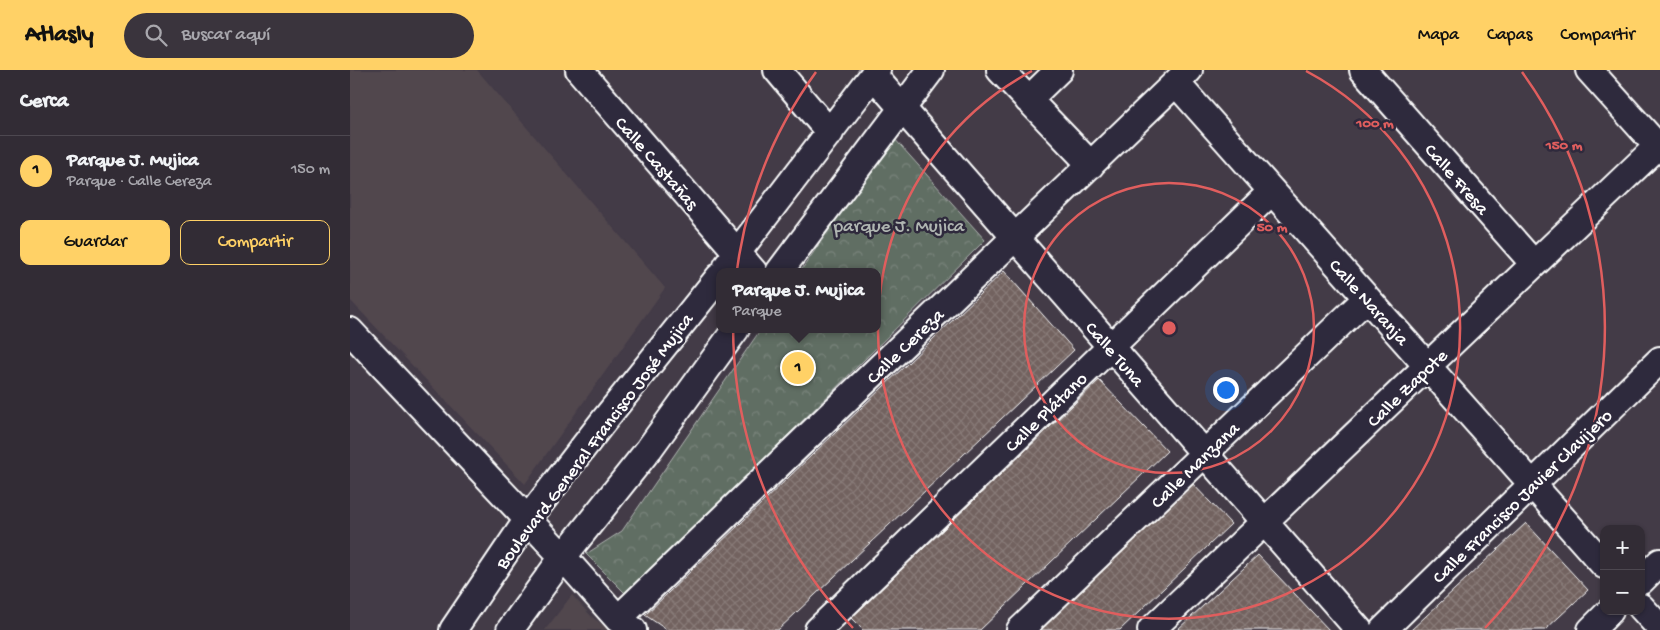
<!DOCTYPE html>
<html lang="es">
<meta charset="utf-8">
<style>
body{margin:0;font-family:"Gochi Hand",sans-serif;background:#3a343d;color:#f1f3f6}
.controls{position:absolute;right:15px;bottom:15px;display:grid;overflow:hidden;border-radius:10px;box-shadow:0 1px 4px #0004}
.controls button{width:45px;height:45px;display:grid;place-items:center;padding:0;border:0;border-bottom:1px solid #4d4850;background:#322c35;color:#f1f3f6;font:25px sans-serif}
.you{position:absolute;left:875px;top:319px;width:18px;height:18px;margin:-12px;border:4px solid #fff;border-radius:50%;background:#1a73e8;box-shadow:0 0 0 8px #1a73e833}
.badge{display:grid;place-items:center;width:32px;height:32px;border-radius:50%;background:#ffd166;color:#111;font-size:16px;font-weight:700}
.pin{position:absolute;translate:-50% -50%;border:2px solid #fff;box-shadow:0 1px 5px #0006}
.popup{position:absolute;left:366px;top:198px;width:165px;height:65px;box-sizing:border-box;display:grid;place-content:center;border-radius:10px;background:#322c35;filter:drop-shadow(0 1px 4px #0005);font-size:16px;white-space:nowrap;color:#a8a7ad}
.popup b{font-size:19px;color:#f1f3f6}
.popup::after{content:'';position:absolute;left:50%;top:100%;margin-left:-10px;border:10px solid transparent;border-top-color:#322c35}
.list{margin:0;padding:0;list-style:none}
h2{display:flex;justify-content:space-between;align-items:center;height:65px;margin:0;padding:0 20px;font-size:21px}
h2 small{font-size:16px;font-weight:400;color:#a8a7ad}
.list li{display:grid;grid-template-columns:32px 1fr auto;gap:15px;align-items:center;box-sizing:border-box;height:70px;padding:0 20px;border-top:1px solid #4d4850}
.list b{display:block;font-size:19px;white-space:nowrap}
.list p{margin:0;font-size:16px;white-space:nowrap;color:#a8a7ad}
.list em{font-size:16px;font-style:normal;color:#a8a7ad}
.actions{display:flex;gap:10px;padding:15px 20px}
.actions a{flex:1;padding:11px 0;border:1px solid #ffd166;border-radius:10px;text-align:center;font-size:18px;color:#ffd166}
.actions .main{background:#ffd166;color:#111}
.icon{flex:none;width:28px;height:28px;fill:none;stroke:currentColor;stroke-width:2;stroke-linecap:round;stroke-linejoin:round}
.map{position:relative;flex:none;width:1310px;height:560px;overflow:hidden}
header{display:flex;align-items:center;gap:30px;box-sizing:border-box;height:70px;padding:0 25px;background:#ffd166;color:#111}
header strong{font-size:24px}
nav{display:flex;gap:28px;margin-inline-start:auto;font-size:18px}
.search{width:350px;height:45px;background:#3a343d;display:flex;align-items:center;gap:12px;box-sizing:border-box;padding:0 18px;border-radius:28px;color:#a8a7ad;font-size:19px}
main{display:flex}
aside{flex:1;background:#322c35}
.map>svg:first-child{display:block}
.built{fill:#51474e}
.park{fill:url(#park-crowns);stroke:#b0b6b2}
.building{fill:url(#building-cross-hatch);stroke:#fff}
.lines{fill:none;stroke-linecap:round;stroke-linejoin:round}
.minor-casing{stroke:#fff;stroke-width:30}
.minor{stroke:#2f2a3d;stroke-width:26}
.ring{fill:none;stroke:#e05e5e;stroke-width:2.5}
.labels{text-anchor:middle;stroke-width:5;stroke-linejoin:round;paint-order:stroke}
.street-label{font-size:19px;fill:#fff;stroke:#2f2a3d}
.park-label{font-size:19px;fill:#b0b6b2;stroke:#2f2a3d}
.centre{fill:#e05e5e;stroke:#2f2a3d;stroke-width:2.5}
.ring-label{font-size:15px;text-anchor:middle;font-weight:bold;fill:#e05e5e;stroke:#2f2a3d;stroke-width:5;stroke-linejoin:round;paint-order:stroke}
</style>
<header>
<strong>Atlasly</strong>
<div class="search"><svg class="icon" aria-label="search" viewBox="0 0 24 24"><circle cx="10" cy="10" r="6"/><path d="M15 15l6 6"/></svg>Buscar aquí</div>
<nav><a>Mapa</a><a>Capas</a><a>Compartir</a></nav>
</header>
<main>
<aside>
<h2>Cerca<small></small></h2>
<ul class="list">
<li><span class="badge">1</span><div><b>Parque J. Mujica</b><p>Parque · Calle Cereza</p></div><em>150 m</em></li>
</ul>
<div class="actions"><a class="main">Guardar</a><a>Compartir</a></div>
</aside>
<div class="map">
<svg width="1310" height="560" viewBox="0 0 1310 560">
<defs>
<pattern id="park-crowns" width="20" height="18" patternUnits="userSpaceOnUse" patternTransform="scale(1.25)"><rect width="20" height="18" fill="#616e64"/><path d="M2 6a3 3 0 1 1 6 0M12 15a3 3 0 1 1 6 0" fill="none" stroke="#79847b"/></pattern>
<pattern id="building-cross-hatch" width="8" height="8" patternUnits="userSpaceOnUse" patternTransform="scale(1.25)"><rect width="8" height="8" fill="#72625f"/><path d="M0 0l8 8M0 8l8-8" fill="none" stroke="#877a77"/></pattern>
</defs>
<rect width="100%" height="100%" fill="#433b47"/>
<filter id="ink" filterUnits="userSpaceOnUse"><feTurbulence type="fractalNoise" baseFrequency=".02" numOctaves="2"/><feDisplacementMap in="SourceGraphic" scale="10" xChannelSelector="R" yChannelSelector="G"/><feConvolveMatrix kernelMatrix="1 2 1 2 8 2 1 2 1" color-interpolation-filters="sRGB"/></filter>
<g filter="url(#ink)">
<path class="built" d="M0,0H127L315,218L175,414L0,230Z
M222,525L242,547L260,560H195Z"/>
<path class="park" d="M543,67L635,170L277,525L236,484L272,461L411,259H527V202H450Z"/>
<path class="building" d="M654,201L724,280L428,560H317L295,545Z
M749,310L817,381L630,560H513L501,548Z
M840,411L881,454L770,560H685Z
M1176,453L1238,520L1195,560H1061Z
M908,485L979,560H827Z"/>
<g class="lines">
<defs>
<path id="minor" d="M229,0L404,202
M427,0L480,63
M650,0L741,95
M1013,0L1184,194
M1239,0L1310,79
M523,5L1009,560
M826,13L1254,495
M678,30L709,0
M377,196L527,0
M429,202L581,0
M0,261L213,487L268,549L283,560
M1291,511L1310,492
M1291,537L1310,558
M268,549L839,0
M103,560L178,449L252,353L369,207
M160,560L213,487L299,379L386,259
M468,560L922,121
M670,560L1017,228
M801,560L1310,74
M1033,560L1310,290
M1241,560L1260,541"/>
</defs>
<use href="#minor" class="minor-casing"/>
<use href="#minor" class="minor"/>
</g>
</g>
<g class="ring">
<circle cx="819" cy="258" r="145"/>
<path d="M956 1A291 291 0 1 1 682 1"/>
<path d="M503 558A436 436 0 0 1 466 2M1172 2A436 436 0 0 1 1135 558"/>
</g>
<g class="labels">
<g class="street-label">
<text transform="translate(308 92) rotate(49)" y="7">Calle Castañas</text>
<text transform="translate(1108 108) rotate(49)" y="7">Calle Fresa</text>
<text transform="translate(1020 231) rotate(48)" y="7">Calle Naranja</text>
<text transform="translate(554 275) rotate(-44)" y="7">Calle Cereza</text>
<text transform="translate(766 283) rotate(49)" y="7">Calle Tuna</text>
<text transform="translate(1056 317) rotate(-44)" y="7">Calle Zapote</text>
<text transform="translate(695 341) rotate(-44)" y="7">Calle Plátano</text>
<text transform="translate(243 370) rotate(-53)" y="7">Boulevard General Francisco José Mujica</text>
<text transform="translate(844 394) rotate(-44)" y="7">Calle Manzana</text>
<text transform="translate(1171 425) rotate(-44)" y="7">Calle Francisco Javier Clavijero</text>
</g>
<g class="park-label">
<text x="549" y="161">parque J. Mujica</text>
</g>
</g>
<circle cx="819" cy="258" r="8" class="centre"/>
<g class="ring-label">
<text x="1025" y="57">100 m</text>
<text x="1214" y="79">150 m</text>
<text x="922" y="161">50 m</text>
</g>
</svg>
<div class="controls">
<button>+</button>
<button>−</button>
</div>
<div class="you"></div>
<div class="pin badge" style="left:448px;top:298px">1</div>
<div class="popup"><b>Parque J. Mujica</b>Parque</div>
</div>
</main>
